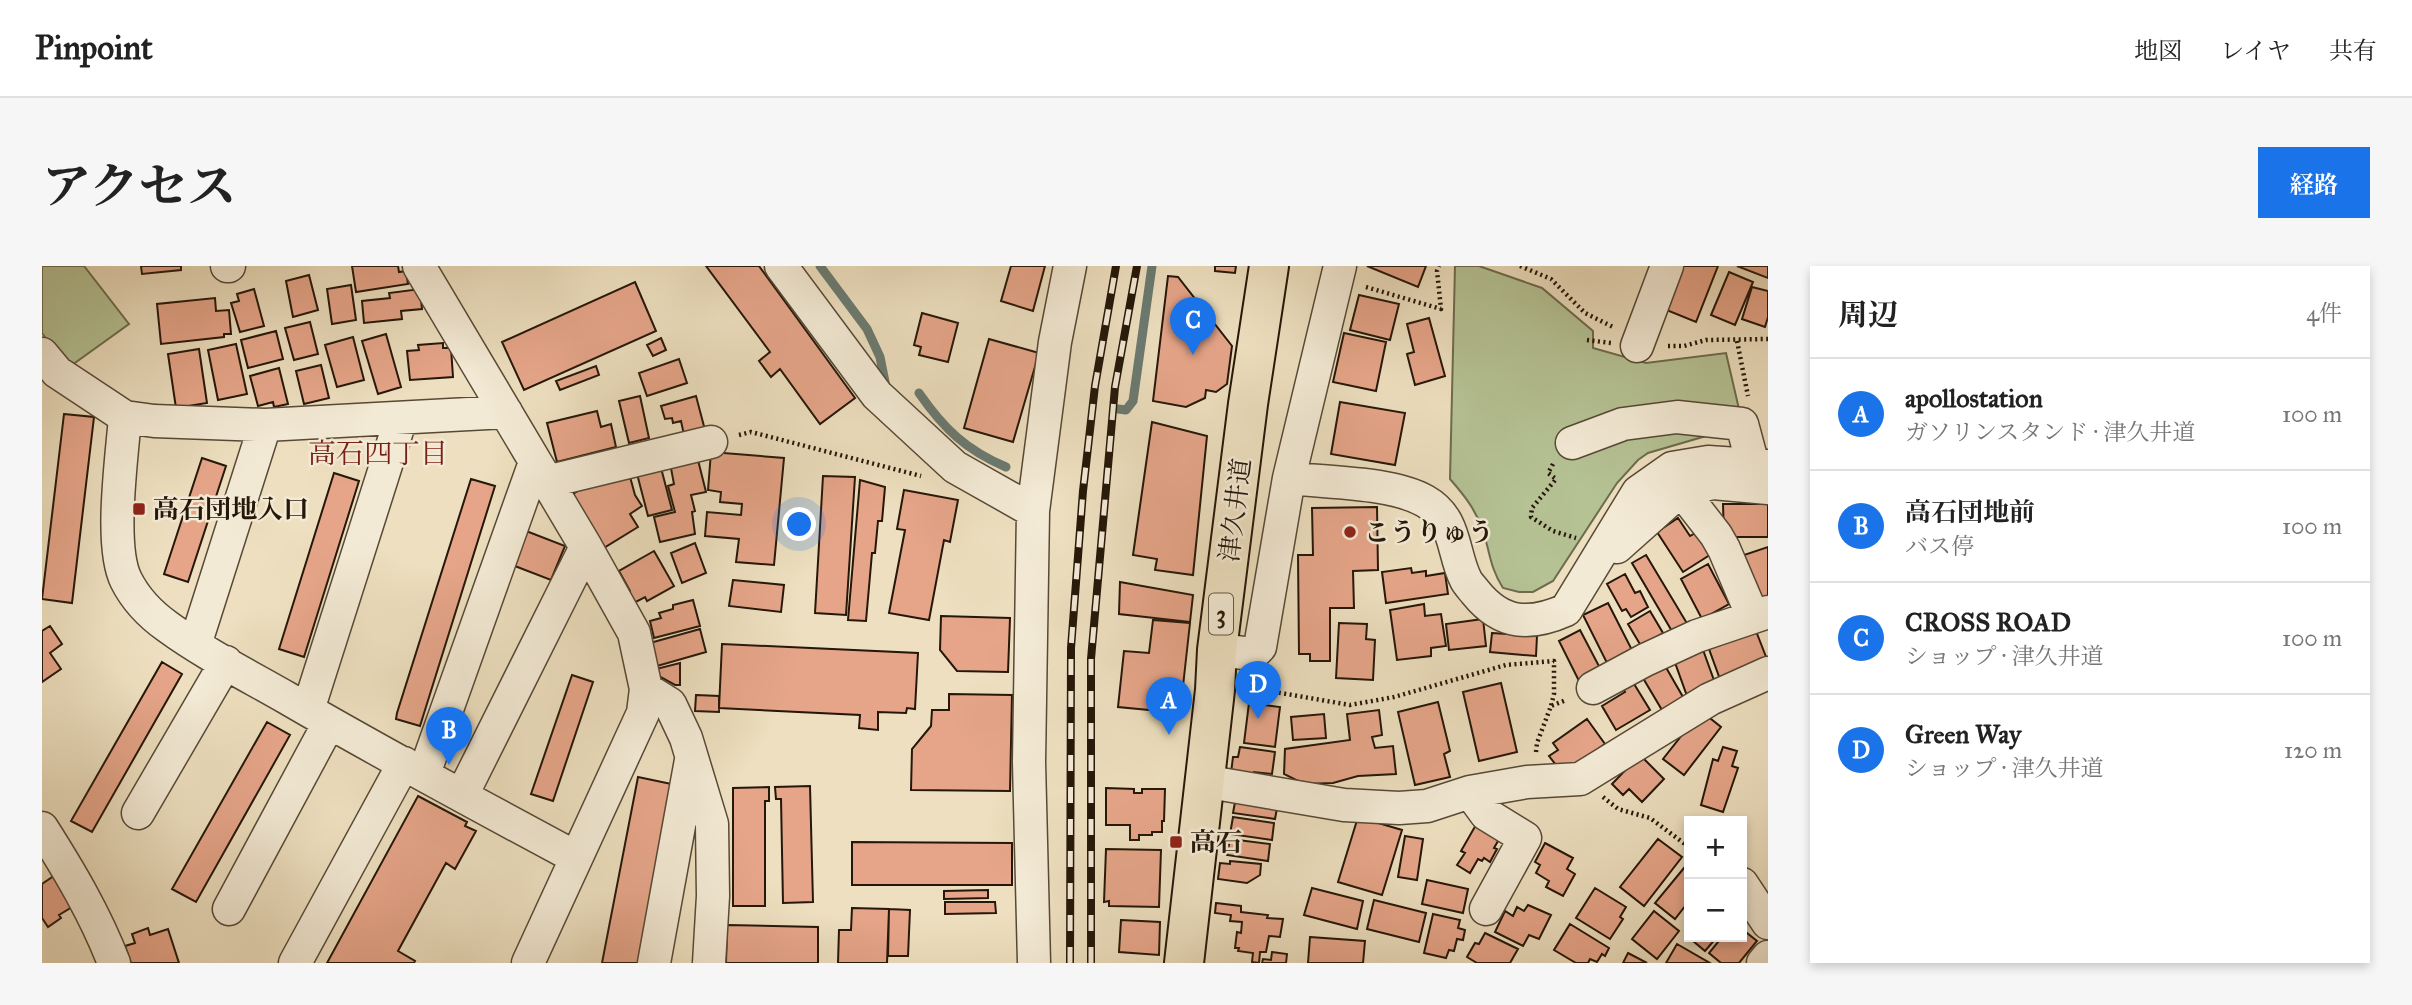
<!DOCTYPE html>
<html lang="ja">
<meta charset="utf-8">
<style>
body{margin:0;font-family:"IM FELL Great Primer","Noto Serif JP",serif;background:#f6f6f6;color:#222}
.controls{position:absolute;right:21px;bottom:21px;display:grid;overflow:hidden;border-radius:0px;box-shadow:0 4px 10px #0003}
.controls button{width:63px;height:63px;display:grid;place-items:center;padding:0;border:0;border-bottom:2px solid #e0e0e0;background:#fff;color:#222;font:35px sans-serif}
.you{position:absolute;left:758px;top:259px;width:24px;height:24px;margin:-18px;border:5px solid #fff;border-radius:50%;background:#1a73e8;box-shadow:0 0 0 10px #1a73e833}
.badge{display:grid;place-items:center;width:46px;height:46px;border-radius:50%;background:#1a73e8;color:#fff;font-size:23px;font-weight:700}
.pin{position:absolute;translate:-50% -58px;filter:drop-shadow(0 2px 4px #0008)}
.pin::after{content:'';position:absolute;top:37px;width:24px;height:21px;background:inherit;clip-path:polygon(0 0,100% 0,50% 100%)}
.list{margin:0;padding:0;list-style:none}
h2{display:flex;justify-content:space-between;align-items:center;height:91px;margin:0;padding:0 28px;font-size:30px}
h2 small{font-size:23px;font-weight:400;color:#767676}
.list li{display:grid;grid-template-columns:46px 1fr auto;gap:21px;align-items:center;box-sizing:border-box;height:112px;padding:0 28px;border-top:2px solid #e0e0e0}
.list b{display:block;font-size:26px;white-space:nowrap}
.list p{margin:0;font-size:23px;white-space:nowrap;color:#767676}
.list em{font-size:23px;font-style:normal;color:#767676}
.map{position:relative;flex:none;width:1726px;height:697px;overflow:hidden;border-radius:0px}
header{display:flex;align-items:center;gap:42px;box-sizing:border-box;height:98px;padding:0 35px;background:#fff;border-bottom:2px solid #e0e0e0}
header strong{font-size:33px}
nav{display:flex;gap:38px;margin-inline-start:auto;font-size:24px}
.intro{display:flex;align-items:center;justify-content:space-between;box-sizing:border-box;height:168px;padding:0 42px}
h1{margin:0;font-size:49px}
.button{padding:18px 32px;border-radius:0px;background:#1a73e8;color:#fff;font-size:24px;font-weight:700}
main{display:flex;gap:42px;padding:0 42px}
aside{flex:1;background:#fff;border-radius:0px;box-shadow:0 4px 10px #0003}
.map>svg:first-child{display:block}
.green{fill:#b5c294;stroke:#6d6c4e;stroke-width:2}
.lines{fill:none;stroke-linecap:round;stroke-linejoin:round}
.stream{stroke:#6b7a71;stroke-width:9}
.building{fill:#e6a589;stroke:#251709;stroke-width:2}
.minor-casing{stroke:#574936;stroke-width:35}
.major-casing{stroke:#251709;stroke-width:42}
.path{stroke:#251709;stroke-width:4.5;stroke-dasharray:2 3.5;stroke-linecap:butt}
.minor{stroke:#f3ead5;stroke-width:32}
.major{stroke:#eddfbf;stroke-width:38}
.rail-casing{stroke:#251709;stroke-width:8}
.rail{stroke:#f3ead5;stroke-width:5;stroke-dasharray:16;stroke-linecap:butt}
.poi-dot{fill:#8f2418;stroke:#f3ead5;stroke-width:2.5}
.labels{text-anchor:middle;stroke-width:5;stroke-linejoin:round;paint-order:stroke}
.shield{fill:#f3ead5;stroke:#635646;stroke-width:2}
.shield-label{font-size:24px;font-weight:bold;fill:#251709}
.poi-label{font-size:26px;font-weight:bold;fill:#251709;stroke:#f3ead5;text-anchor:start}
.street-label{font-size:26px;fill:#251709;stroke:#f3ead5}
.neighbourhood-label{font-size:28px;fill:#7a1f14;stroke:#f3ead5}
</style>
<header>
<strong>Pinpoint</strong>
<nav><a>地図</a><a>レイヤ</a><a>共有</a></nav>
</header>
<div class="intro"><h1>アクセス</h1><a class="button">経路</a></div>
<main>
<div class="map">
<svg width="1726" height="697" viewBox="0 0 1726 697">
<rect width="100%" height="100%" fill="#eddfbf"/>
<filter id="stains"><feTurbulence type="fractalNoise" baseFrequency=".00286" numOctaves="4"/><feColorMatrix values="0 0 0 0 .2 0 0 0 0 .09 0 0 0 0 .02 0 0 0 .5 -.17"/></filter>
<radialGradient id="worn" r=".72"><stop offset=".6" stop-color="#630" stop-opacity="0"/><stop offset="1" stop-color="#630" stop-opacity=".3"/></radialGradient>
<path class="green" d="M0,0H42L87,58L30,99L14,86L0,67Z
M1413,0H1437L1500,22L1551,65V82L1604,97L1684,87L1697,143L1664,170L1606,187L1596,194L1575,217L1511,315L1491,326H1477L1461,322C1448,302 1448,286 1441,265C1434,244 1422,229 1408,213Z"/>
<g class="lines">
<path class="stream" d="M778,0L825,63L838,91L843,116
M877,127C902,163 924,184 964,201
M1076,143L1084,144L1091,135L1110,0"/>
</g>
<path class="building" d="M99,0H139V4L100,8Z
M310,0H356L357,6L364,5L366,18L314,26Z
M664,0H717L813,132L778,158L738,103L729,111L717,95L728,86Z
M969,0H1003L991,45L959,35Z
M1173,0H1194L1193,7L1173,5Z
M1325,0H1384L1376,21Z
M1639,0H1676L1654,56L1622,43Z
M1695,0H1726V12Z
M1687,6L1711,16L1693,59L1669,49Z
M267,9L276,44L251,51L244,15Z
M1126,10L1136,11L1190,80L1185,118L1174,126L1164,124L1163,132L1144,141L1111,135Z
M593,16L614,65L482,124L460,76Z
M309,19L314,54L290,58L285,23Z
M1710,21L1726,25V51L1723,61L1700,53Z
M212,23L222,60L198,66L189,37L197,35L195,28Z
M378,23L380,43L359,45L360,53L322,57L320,35L348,32L347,27Z
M1317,29L1357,38L1348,74L1308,64Z
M173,32L174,45L187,44L189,68H182V71L119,78L115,38Z
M880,47L916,57L906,96L877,89L879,81L872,79Z
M1387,52L1403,110L1373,119L1365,88L1372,86L1365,58Z
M268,56L276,88L252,94L243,62Z
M234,65L241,93L206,102L199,74Z
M1302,67L1344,76L1334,125L1291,116Z
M344,68L359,121L336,128L320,75Z
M311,71L322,114L295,121L283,79Z
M619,72L624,84L611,90L605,79Z
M947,73L997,87L971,176L922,162Z
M401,77V82H409L411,111L368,114L365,85L377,84L376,79Z
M194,78L205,128L176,134L166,84Z
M157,83L165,137L134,142L126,88Z
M637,93L645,117L605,130L597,107Z
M279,99L287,132L262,138L254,105Z
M554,100L557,109L518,124L514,115Z
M237,102L246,138L232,141L231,136L216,140L208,110Z
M598,130L607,172L587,177L577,135Z
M654,130L663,164L642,169L639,155L631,157L630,152L623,153L619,140Z
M1298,136L1363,147L1353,199L1289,188Z
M555,145L559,161L569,158L574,181L515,196L505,157Z
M22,148L52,151L30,337L0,333Z
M1110,156L1165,170L1151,309L1113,304L1115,293L1091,289Z
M669,186L742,192L732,299L694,296L697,273L663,270L665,246L699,249L700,238L678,236L679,226L666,224Z
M655,190L664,226L649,229L653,245L650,246L653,268L618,276L612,251L633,246L626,220L632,218L628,197Z
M160,192L184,200L146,316L122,308Z
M618,198L630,244L606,250L594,204Z
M292,207L317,215L262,391L237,383Z
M587,207L593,229L600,240L588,248L596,261L560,283L528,230L551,215Z
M781,210L813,211L804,349L773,347Z
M429,213L453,220L378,460L354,453L355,447Z
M818,214L843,221L840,255H836L833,287H830L824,355L806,354Z
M862,224L916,234L908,276L902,274L887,354L847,347L863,264L855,263Z
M1681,238H1726V271H1682Z
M1335,241L1336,304L1311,305L1312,342H1288V395H1268V388H1257L1256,289H1271L1270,242Z
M1636,252L1648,270L1657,265L1671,287L1641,306L1615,266Z
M479,263L523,280L509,314L465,297Z
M653,277L664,307L640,317L629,287Z
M1726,281V330L1719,332L1696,291Z
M612,285L632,320L605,335L603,331L590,338L584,328L588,325L577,305Z
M1604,289L1646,359L1631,367L1590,297Z
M1666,298L1687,338L1660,353L1639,313Z
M1369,302L1370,307L1384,305V310L1403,307L1406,328L1344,337L1340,306Z
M1583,308L1593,327L1598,325L1606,341L1589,351L1584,343L1580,345L1565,318Z
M691,314L742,319L739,346L687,340Z
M1078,316L1151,329L1148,356L1077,348Z
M651,334L658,360L612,372L608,355L619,352L617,347L631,343V339Z
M1566,337L1592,388L1567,401L1541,349Z
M1382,338L1383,350L1399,348L1404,380L1389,382V390L1355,394L1348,344Z
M1608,345L1621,367L1599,380L1586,358Z
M899,350L968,352L966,406L915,405L898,384Z
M1441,353L1444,380L1407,384L1404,358Z
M1111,354L1148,357L1138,447L1076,441L1082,385L1107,387Z
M1297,357L1325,358L1324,373L1333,374L1331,414L1294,412Z
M8,360L20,378L8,387L19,403L0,416V365Z
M658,363L664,386L615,400L608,377Z
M1538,364L1559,404L1537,415L1517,375Z
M1714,365L1726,396L1679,416L1667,383Z
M1450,367L1495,370L1494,390L1448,386Z
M680,378L876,387L873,443L865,442L864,447L836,446V464L817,462L818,449L677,442Z
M1660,381L1674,420L1645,430L1631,391Z
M120,396L140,408L50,566L29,555Z
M638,397V419H633L613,408L614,403Z
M1622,398L1641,431L1620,444L1598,407Z
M530,409L551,416L511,535L489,528Z
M1589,413L1608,444L1574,464L1560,440L1583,426L1579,419Z
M1459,417L1475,486L1437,495L1421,426Z
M907,428L970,429L968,525L869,524L870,483L889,460L890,444H907Z
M654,429L677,430V446L653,445Z
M1396,436L1408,485L1402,488L1408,511L1373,519L1356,446Z
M1207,437L1238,441L1233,481L1202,477Z
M1337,444L1340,469L1330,471L1333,482L1351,480L1354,508L1316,510L1291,517L1262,518L1242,508L1243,483L1308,474L1305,448Z
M1659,445L1679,461L1642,509L1621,493Z
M1282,448L1284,472L1251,474L1249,451Z
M1545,453L1563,478L1521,508L1507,490L1516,484L1511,477Z
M225,456L248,469L154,636L130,623Z
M1198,481L1233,486L1230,508L1212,506V510L1189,507L1191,491H1196Z
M1681,481L1695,485L1690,500L1696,502L1681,546L1659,539L1671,493L1676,495Z
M1598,489L1622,513L1600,536L1587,523L1581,529L1570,518Z
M596,511L639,520L606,697H560Z
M768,520L771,636L741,637L739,533H734L733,521Z
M727,521V535H723V640H691V522Z
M1064,522L1092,523V527H1100V523H1123L1122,555H1120V566H1110V569H1097V574H1088V559H1064Z
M376,530L425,556L423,560L434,565L413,603L404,597L356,685L373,695L372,697H285Z
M1194,531L1236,537L1233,553L1191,547Z
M1191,551L1232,557L1230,574L1188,568Z
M1316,551L1360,564L1340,629L1296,616Z
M1435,557L1459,570L1452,582L1455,583L1448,596L1442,592L1440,595L1436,593L1428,607L1415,599L1423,587L1419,585Z
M1363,570L1381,573L1375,614L1356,611Z
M1188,573L1228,578L1226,595L1185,589Z
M1616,573L1640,591L1602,640L1578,621Z
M810,576L970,577V619H810Z
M1503,577L1531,592L1525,603L1533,608L1521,630L1504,621L1507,615L1494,607L1498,599L1493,596Z
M1064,583L1119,584L1117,641L1067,640V635L1062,636Z
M1188,595L1219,598L1218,609L1205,617L1176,613L1178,597L1188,598Z
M1642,602L1647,606V635L1633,653L1613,637Z
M19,605L30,641L17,649L19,652L6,661L0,652V618Z
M1385,614L1426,623L1421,647L1380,638Z
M1270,622L1321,635L1315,663L1262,649Z
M1553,622L1584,641L1578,651L1581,653L1568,673L1534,652Z
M946,624V632L902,633V625Z
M1332,634L1384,647L1377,676L1325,663Z
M903,636H953L954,647L903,648Z
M1174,637L1199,640V646L1226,649L1225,652L1241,653L1238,671L1227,670L1224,686H1218L1217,697L1210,696L1211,687L1196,685L1197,682H1193L1195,666L1199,667L1200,656L1188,655L1189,649L1173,647Z
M1486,639L1509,649L1497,673L1487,669L1481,680L1453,666L1463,645L1471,650L1475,641L1482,645Z
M810,642L847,643L845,697H796L797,664H809Z
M847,643L868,644L866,690H846Z
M1612,645L1637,665L1615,693L1590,673Z
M1391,648L1418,654L1416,662L1423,664L1421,674L1415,673L1412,685L1407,684L1404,692L1382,687Z
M1079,654L1118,656L1117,689L1077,686Z
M1528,658L1567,682L1563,690L1560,688L1555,696L1548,693L1546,697H1534L1512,684Z
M685,659L776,661V697H684Z
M106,662L108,669L126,663L137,697H89L83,680L93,677L90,668Z
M1700,663L1715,675L1697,697H1679L1667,687L1680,671H1700Z
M1647,665V671H1675L1663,685L1644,669Z
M1443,667L1476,683L1468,697H1435L1425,691L1433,677L1437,678Z
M1268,671L1323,675L1321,697H1266Z
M1635,678L1668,697H1624Z
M1230,686L1245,688L1244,697H1220L1221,693L1229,694Z
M1586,687L1605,697H1581Z"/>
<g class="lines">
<defs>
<path id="minor" d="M185,0H187
M377,0L544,281L592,367L604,423L601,447L486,697
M739,0L835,129L913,201L991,245
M1595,80L1625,0
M0,88L15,106L83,151L112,155L223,159L464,146
M83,151C80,190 67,280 84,314C93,332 109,349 126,361C163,388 205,409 245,432C339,487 436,539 533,591
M1530,177L1581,158L1635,151L1700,158L1711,199
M1247,212C1286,217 1349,216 1383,235C1415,253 1410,287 1424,314C1426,318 1431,323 1434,327C1460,359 1488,360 1524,344L1596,226L1630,202L1666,196L1726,200
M504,216L669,176
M1639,224L1674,269L1682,283L1711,351
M1575,281L1639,224L1671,217L1726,222
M153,379L223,159
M1175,384L1211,388L1218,381L1247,212L1298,0
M1551,422L1603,394L1655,370L1726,346
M604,423L628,438L644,472L670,558L671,630L667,697
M266,444L359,152
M382,508L493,196
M1161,515L1302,539L1357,542L1385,540L1428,526L1485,516L1538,513L1668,433L1726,407
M1428,526L1444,548L1483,572L1444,643
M420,529L544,281
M96,547L184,396
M0,562C28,606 53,648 72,697
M1700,618L1726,657
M187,643L287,457
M253,697L362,497
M612,697L649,494
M992,697L987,496L991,245L1013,76L1028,0
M1721,697L1726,691"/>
<path id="major" d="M1142,697L1173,424L1175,384L1206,138L1227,0"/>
</defs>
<use href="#minor" class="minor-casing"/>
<use href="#major" class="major-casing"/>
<path class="path" d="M1478,0L1509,13L1543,47L1573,62
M1324,21L1399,43L1395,5L1397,0
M1545,74L1569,77
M1695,75L1706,130
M1626,80H1642L1664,74L1726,73
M697,169L709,166L879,210
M1511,198L1506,207L1514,213L1490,242L1489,251L1511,265L1534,272
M1205,425L1210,422L1308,439L1352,431L1464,399L1512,395V428L1509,440
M1494,486L1495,477L1509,440L1524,434
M1561,531L1576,543L1608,552L1647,581"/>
<use href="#minor" class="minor"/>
<use href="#major" class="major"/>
<defs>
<path id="rail" d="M1028,697L1029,382L1041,225L1053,120L1074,0
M1049,697V393L1073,121L1095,0"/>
</defs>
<use href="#rail" class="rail-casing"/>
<use href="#rail" class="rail"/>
</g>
<g class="poi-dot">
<rect x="90" y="236" width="14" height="14" rx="3.5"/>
<circle cx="1308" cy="266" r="7"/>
<rect x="1127" y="569" width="14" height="14" rx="3.5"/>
</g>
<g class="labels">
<rect class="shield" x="1167" y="327.5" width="24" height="41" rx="5"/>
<g class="shield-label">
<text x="1179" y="356">3</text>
</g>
<g class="poi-label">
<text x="111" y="252">高石団地入口</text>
<text x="1322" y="275">こうりゅう</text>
<text x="1148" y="585">高石</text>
</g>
<g class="street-label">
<text transform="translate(1193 244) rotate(-83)" y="9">津久井道</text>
</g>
<g class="neighbourhood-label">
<text x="336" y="197">高石四丁目</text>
</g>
</g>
<rect width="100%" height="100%" filter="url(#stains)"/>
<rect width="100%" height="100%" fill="url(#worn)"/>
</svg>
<div class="controls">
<button>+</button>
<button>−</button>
</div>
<div class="you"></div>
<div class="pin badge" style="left:1127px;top:469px">A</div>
<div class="pin badge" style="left:407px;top:499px">B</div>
<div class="pin badge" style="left:1151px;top:89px">C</div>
<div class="pin badge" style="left:1216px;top:453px">D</div>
</div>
<aside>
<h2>周辺<small>4件</small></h2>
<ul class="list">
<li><span class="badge">A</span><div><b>apollostation</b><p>ガソリンスタンド · 津久井道</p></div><em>100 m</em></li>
<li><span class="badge">B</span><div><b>高石団地前</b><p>バス停</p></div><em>100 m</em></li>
<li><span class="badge">C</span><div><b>CROSS ROAD</b><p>ショップ · 津久井道</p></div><em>100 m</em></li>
<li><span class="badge">D</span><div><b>Green Way</b><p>ショップ · 津久井道</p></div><em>120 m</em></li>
</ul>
</aside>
</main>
